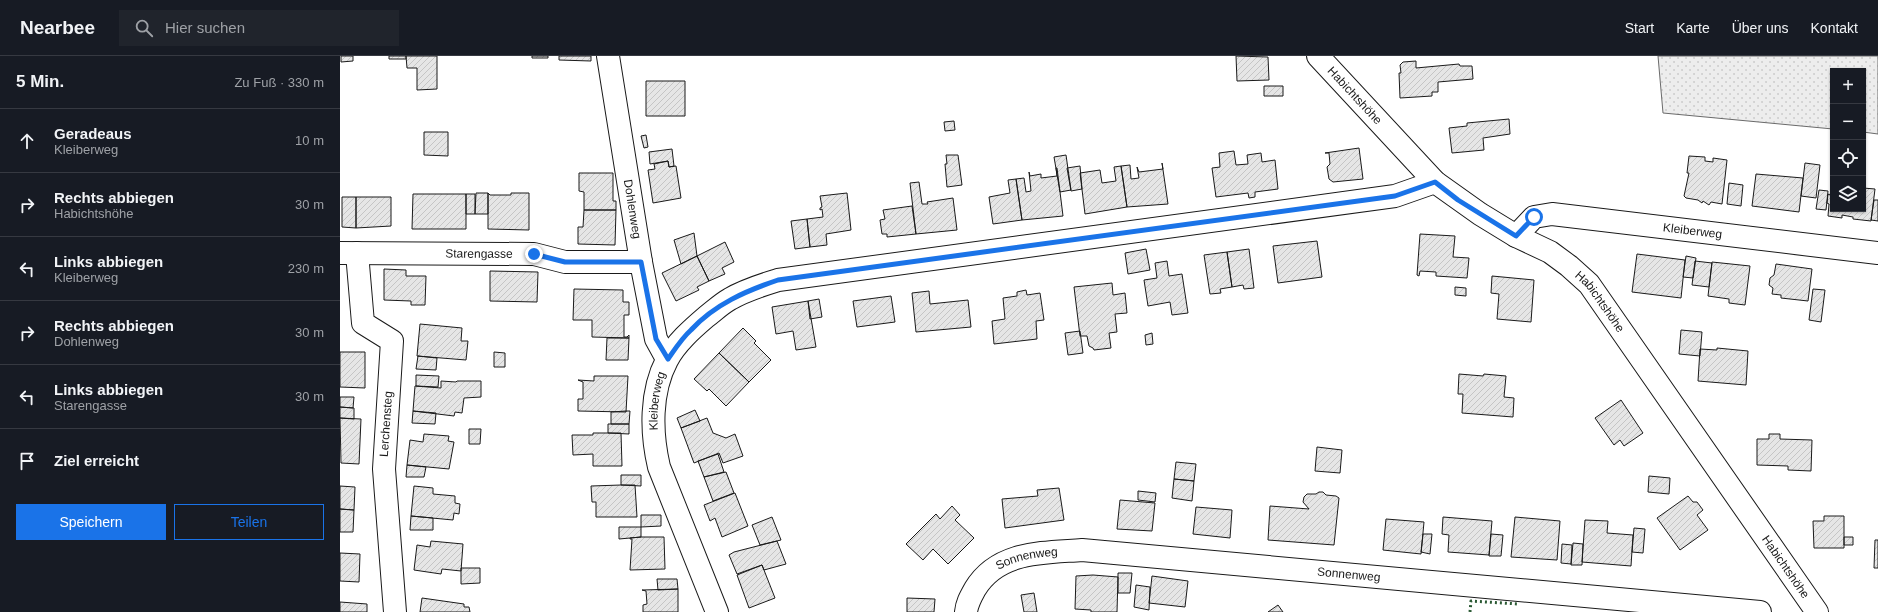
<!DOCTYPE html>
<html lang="de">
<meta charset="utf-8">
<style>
body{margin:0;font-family:Helvetica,sans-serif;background:#20242c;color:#f1f3f6}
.controls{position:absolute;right:12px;top:12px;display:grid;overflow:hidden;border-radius:0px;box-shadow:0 1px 3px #0004}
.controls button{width:36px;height:36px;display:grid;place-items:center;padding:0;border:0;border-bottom:1px solid #363941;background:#171b24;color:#f1f3f6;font:20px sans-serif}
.stop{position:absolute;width:12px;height:12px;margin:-9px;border:3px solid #1a73e8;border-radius:50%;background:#fff}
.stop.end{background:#1a73e8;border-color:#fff;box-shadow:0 1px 4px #0008}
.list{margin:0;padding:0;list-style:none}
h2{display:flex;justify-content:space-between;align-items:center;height:52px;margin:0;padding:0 16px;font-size:17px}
h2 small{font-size:13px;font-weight:400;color:#9ea1a6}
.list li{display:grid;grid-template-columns:26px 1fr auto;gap:12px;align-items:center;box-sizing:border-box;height:64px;padding:0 16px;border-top:1px solid #363941}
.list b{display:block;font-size:15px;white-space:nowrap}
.list p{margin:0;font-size:13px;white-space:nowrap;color:#9ea1a6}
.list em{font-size:13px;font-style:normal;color:#9ea1a6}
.actions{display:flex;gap:8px;padding:12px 16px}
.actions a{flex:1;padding:9px 0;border:1px solid #1a73e8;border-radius:0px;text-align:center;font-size:14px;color:#1a73e8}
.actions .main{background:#1a73e8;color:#fff}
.icon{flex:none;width:22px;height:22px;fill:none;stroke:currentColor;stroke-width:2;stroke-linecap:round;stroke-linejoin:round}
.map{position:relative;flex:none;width:1538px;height:556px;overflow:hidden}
header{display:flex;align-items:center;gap:24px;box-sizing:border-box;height:56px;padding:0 20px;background:#171b24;border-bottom:1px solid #363941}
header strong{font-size:19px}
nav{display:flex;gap:22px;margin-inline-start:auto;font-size:14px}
.search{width:280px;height:36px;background:#20242c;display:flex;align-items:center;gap:10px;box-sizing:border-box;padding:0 14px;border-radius:0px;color:#9ea1a6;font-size:15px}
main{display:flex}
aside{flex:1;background:#171b24}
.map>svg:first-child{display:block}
.grass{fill:url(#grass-dots);stroke:#6a6a6a}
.building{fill:url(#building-hatch);stroke:#1a1a1a}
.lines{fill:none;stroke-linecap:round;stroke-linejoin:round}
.minor-casing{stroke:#1a1a1a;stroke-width:24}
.minor{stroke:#fff;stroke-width:22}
.hedge{stroke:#2b5a34;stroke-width:3;stroke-dasharray:2 3;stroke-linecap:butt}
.route{stroke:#1a73e8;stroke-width:5}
.labels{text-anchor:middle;stroke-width:3;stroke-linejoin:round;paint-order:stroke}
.street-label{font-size:12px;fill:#1a1a1a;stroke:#fff}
</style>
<header>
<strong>Nearbee</strong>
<div class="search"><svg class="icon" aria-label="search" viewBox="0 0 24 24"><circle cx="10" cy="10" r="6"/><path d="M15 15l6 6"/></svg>Hier suchen</div>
<nav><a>Start</a><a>Karte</a><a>Über uns</a><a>Kontakt</a></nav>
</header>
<main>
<aside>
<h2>5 Min.<small>Zu Fuß · 330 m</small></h2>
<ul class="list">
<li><svg class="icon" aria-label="ahead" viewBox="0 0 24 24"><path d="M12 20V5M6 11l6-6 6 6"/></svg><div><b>Geradeaus</b><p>Kleiberweg</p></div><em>10 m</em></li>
<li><svg class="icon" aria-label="right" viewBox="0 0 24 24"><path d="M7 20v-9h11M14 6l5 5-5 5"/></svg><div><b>Rechts abbiegen</b><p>Habichtshöhe</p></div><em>30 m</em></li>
<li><svg class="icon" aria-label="left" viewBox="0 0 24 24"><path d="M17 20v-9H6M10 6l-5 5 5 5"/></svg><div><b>Links abbiegen</b><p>Kleiberweg</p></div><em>230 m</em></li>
<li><svg class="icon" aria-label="right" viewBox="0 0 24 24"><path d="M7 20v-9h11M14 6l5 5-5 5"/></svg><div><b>Rechts abbiegen</b><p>Dohlenweg</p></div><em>30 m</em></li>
<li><svg class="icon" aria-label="left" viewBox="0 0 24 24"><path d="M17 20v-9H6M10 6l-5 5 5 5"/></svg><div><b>Links abbiegen</b><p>Starengasse</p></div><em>30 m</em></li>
<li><svg class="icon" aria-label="arrive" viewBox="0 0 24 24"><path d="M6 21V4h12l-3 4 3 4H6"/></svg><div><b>Ziel erreicht</b></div></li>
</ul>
<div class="actions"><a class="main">Speichern</a><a>Teilen</a></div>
</aside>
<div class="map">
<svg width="1538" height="556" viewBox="0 0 1538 556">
<defs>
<pattern id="grass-dots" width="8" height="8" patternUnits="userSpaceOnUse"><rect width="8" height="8" fill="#ededed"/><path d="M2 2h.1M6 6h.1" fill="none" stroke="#cbcbcb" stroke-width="1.8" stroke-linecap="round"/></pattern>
<pattern id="building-hatch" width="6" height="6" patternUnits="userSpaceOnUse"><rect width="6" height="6" fill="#e6e6e6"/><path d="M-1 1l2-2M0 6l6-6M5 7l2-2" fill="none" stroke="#c5c5c5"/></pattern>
</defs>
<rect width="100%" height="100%" fill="#fff"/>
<path class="grass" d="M1318,0H1538V78L1523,76V15H1493V73L1323,57Z"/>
<path class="building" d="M1,0H13V5L1,6Z
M49,0H66V3H49Z
M66,0H97V33L77,34V12H67Z
M192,0H208V2H192Z
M219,0H251V5L219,4Z
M896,0L928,1L929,24L897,25Z
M1076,5V12L1119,8L1120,10H1132L1133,23L1098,26V36H1092V40L1060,42L1059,17H1061L1060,9L1063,6Z
M306,25H345V60H306Z
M924,30H943V40H924Z
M1169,63L1170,78L1143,82L1144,94L1112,97L1109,72L1127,70V67Z
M614,65L615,74L605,75L604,66Z
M84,76H108V100L84,99Z
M306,79L308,91L304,92L301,80Z
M1019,92L1023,123L993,126L989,123L987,111L990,108L989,97H985Z
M332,93L334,110L329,111L328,105L310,108L309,96Z
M894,95L896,109L908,108L907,99L921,97L922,106L935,104L938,133L915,136V141L909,142L908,137L876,141L872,112L880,111L879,97Z
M606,99H618L622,129L607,131L605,108H607Z
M726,99L731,134L720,136L714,101Z
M1349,100L1365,101V105L1373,106V102L1387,104L1382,148L1371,146L1369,149L1363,145L1362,147L1358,144L1346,142L1344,140L1349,117H1347Z
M328,105L329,111L336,110L341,142L313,147L308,114L315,113L314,108Z
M822,107L828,148L787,151L781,110L790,109L791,123L799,122L797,111L799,116L823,113Z
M1465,107L1480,109L1476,142L1461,140Z
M740,110L742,133L731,135L727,112Z
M781,110L787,151L745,158L740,117L760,114L762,127L776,125L774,111Z
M716,112H717L723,160L682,164L676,123L684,122L686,136L691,135L689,116L690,120L701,118V122L717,120Z
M239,117H273V145H276V154H244V136L239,135Z
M1416,118L1463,122L1459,156L1412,150Z
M676,123L682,164L653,168L649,141L670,137L668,124Z
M579,126L582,148H588L587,146L613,142L617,174L576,178L570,127Z
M1389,127L1403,129L1401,150L1387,148Z
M1523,132L1535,133L1531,165L1513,163V161L1502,159V162L1488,160L1489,148L1487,147L1488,138L1490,139L1491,135H1493V153H1523Z
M1479,134L1488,135L1486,154L1476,153Z
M136,137H148V158H135Z
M148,137L150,139H171V137H189V174L148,173Z
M507,137L511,174L486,178L487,189L470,191L467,163L483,161L482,153L480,154V152L482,151L480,140Z
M73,138H126V173H72Z
M126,138H135V158H126Z
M2,141H16V172L2,171Z
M16,141H51V170L16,172Z
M1534,144H1538V165L1531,164Z
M572,150L576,178L547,181V178H542L540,164L545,163L543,154Z
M244,154H276L275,189L238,188V171H243Z
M467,163L470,191L455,193L451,165Z
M354,177L357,200L341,208L334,184Z
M1080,178L1115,180L1113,201L1129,202L1127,222L1096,220V216L1080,215L1079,220L1077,219Z
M977,185L982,221L938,227L933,190Z
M385,186L394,206L382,212L385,218L369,225L357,200Z
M806,193L810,214L788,218L785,197Z
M909,193L914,232L904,233L903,229L892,231L887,196Z
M887,196L892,231L880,233L881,237L870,238L864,199Z
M1297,198L1345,204L1341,242L1292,236Z
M357,200L369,225L357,231L359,234L336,245L322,217Z
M1346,200L1356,202L1353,222L1343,221Z
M827,205L829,220L842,218L848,257L832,259L830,246L808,250L804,224L817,222L815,207Z
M1355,205L1372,207L1369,231L1352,229Z
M1372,206L1410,210L1405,249L1389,247V243L1368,240Z
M1436,208L1472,213L1468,245L1441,242V239L1432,238L1433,232L1429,229L1430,222L1434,219Z
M44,213L66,214V220H86L85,249H71V245L44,244Z
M150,215L198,216L197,246L150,245Z
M1152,220L1194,224L1191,266L1157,263L1159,238L1151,237Z
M772,227L773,239L785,237L787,257L775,258L777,276L769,277L771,292L754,294L753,292L749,290L747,280H740L734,231Z
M1115,231L1126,232V240L1115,239Z
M234,233L283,234V246H289V259H284V281H287L289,279V282L252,281V264H233Z
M1473,233L1485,234L1481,266L1469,264Z
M686,234L687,239L700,237L704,264L696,265L697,283L654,288L652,265L665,263L663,242L677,240V236Z
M589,235L590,248L628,244L631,271L576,276L572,237Z
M551,240L555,266L517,271L513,245Z
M479,243L482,261L470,263L468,245Z
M468,245L476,291L456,294L453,275L436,278L432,251Z
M80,268L122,272L121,285H128L126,304L77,300Z
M403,272L416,285L414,287L431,304L409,326L379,297Z
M1341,274L1362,276L1360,300L1339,298Z
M740,275L743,297L728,299L725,277Z
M812,277L813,288L806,289L805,279Z
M267,282H289L288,304H266Z
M1377,292L1408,295L1406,329L1358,325L1360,293L1377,294Z
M0,296H25V332L0,331Z
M154,296L165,297V311H154Z
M379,297L409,326L386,350L369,333L367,335L354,323Z
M78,300L97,302L96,314L76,313Z
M1119,318L1143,320L1144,318L1166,320L1164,341L1174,342L1173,361L1122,357L1123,338H1118Z
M76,319L99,320L98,331L76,330Z
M254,320H288L286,356L238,355V343H243V326L238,324L254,325Z
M101,325L116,326L117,325H141V341L124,342L122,357L115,356L114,360L73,355L75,330L101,332Z
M0,341H14L13,352L0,351Z
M1281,344L1303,377L1284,390L1280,384L1274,389L1255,362Z
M0,351L14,352V363L0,362Z
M355,354L360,365L341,372L337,362Z
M73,355L96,357L95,368L72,367Z
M286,355H290L289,368H271V356Z
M0,362L21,363L19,408L1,407Z
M367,362L373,377L386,382L395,378L403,400L383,407L379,397L354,407L341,372Z
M268,368H289V378L268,377Z
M129,373H141L140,388H129Z
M253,377H281L282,410H253V398L233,399L232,379H253Z
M84,378L109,380L108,385L114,386L109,413L67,409L70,384L83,386Z
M1429,378H1440V383L1472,384L1471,415L1448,414V410L1417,409V383H1429Z
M977,391L1002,394L1000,417L975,415Z
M378,398L384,416L364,421L358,405Z
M836,406L856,408L854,425L834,423Z
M67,409L86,411L84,421H66Z
M386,416L394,437L373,445L364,421Z
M281,419H301V430L281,429Z
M1309,420L1330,422L1329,438L1308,436Z
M834,423L854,425L852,445L832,442Z
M281,429H295L297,461H256V446H252L251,430Z
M0,430L15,431L14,454L0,453Z
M74,430L93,432V438L115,440V447L120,448L119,458L114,457L113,464L71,460Z
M719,432L724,464L665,472L662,443L698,440L697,434Z
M798,435L816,437L815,446L798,444Z
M979,436H983L986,439L996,440L999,442L994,489L928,484L930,450L969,453L963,446L964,441L967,438H976Z
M395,437L408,470L382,481L375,462L370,465L364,449Z
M1348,440L1353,446H1357L1363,454L1357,459L1368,474L1340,494L1317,462Z
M780,444L815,447L812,475L777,473Z
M612,450L620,459L615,464L634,482L608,508L593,493L583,504L566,488L596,458L600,463Z
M856,451L892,454L890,482L853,478Z
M0,453L14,454L13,476H0Z
M301,459H321V470L301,471Z
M71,460L93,462V474H70Z
M1484,460H1504V492H1474L1473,465H1484Z
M432,461L441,484L420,489L412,469Z
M1103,461L1152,465L1149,499L1108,496L1109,479L1102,478Z
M1175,461L1220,465L1217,504L1171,501Z
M1046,463L1084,466L1081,498L1043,494Z
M1245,464L1268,465L1267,477L1293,479L1291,510L1242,506Z
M279,471H301V481L279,483Z
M1294,472L1305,473L1303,497L1292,496Z
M1083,478H1092L1090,498L1081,496Z
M1151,478L1163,479L1161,500H1149Z
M301,481H324L325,513L290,514L292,483H290V482Z
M1504,481H1513V489H1504Z
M1535,484H1538V512H1534Z
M91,485L123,488L121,515L102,513L101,518L74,514L77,489L90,491Z
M437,485L446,508L424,514L422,509L397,518L389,499L394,496Z
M1233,487L1243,488L1242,509H1231Z
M1222,488L1232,489L1231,508L1221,507Z
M0,497L20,498L19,526L0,525Z
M422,509L435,542L409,552L397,519Z
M121,512H140V527L121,528Z
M778,517H792L790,537H778Z
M753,519L778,521L777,556H751V554L735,553L736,520Z
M812,520L848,525L845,551L809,547Z
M317,523H337L338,533L318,534Z
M796,529L810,531L809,554L794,551Z
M338,533V556H303V549L307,548L306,535L302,534Z
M694,537L697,556H684L681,539Z
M82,542L124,548V551H129L130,556H80Z
M567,542L595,543L594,556H567Z
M0,546L27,548V556H0Z
M938,549L943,556H928Z"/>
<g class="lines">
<defs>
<g id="minor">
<path id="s1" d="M268,0L301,206L316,283L327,303"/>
<path id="s2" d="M978,0L1095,126L1140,158L1176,180L1210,196L1229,210L1249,228L1477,556"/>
<path id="s3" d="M1176,180L1194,161L1212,158L1538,197"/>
<path id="s4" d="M0,197L194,198L225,206H301"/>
<path d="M17,197L23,267L52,285L44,413L55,556"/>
<path id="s5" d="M377,556L319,411C311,377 310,336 327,304C336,287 352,273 366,261C374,255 381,248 390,243C405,234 422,229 438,224L1055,140L1095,126"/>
<path id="s6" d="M626,556C627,547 630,542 635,533C658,495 702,497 742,494L1420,556"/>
</g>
</defs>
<use href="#minor" class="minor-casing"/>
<use href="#minor" class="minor"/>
<path class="hedge" d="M1130,556L1131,545L1178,548"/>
</g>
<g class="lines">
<path class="route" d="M194,198L225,206H301L316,283L328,303C335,293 342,282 351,274C375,248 406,235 438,224L1055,140L1095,126L1118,144L1176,180L1194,161"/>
</g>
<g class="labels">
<g class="street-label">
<text dy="4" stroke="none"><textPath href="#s2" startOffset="54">Habichtshöhe</textPath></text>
<text dy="4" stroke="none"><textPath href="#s1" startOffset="155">Dohlenweg</textPath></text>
<text dy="4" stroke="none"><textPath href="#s3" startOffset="186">Kleiberweg</textPath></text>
<text dy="4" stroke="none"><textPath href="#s4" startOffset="139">Starengasse</textPath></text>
<text dy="4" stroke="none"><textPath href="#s2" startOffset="378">Habichtshöhe</textPath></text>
<text dy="4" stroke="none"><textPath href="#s5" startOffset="223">Kleiberweg</textPath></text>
<text transform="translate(46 368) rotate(-86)" y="4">Lerchensteg</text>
<text dy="4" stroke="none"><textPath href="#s6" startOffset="88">Sonnenweg</textPath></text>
<text dy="4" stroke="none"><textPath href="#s2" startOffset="702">Habichtshöhe</textPath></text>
<text dy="4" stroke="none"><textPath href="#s6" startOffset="412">Sonnenweg</textPath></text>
</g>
</g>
</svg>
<div class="controls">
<button>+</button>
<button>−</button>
<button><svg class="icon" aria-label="locate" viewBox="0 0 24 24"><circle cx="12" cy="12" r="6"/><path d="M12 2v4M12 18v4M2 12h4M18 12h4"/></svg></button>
<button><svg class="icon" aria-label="layers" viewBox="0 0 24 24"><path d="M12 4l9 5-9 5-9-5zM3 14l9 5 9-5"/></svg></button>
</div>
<div class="stop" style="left:1194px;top:161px"></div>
<div class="stop end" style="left:194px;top:198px"></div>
</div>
</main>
